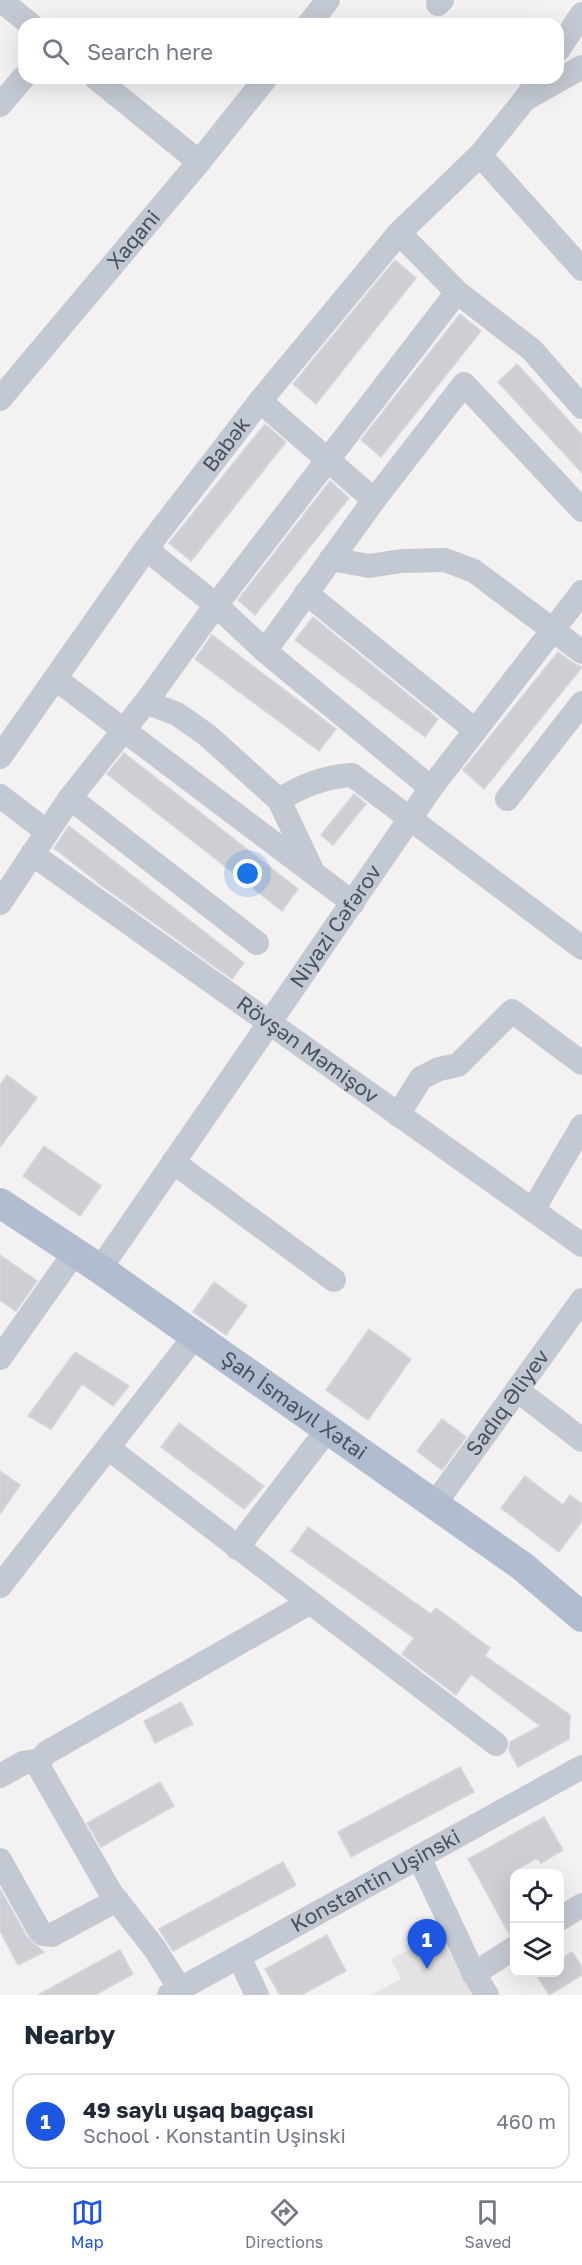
<!DOCTYPE html>
<meta charset="utf-8">
<style>
body{margin:0;font-family:"Golos Text",sans-serif;background:#f6f6f7;color:#1f2937}
.controls{position:absolute;right:18px;bottom:18px;display:grid;overflow:hidden;border-radius:12px;box-shadow:0 6px 24px #0002}
.controls button{width:54px;height:54px;display:grid;place-items:center;padding:0;border:0;border-bottom:2px solid #e0e1e3;background:#fff;color:#1f2937;font:30px sans-serif}
.you{position:absolute;left:248px;top:874px;width:21px;height:21px;margin:-15px;border:4px solid #fff;border-radius:50%;background:#1a73e8;box-shadow:0 0 0 9px #1a73e833}
.badge{display:grid;place-items:center;width:39px;height:39px;border-radius:50%;background:#1d56e0;color:#fff;font-size:20px;font-weight:700}
.pin{position:absolute;translate:-50% -50px;filter:drop-shadow(0 2px 3px #0008)}
.pin::after{content:'';position:absolute;top:32px;width:21px;height:18px;background:inherit;clip-path:polygon(0 0,100% 0,50% 100%)}
.list{margin:0;padding:0;list-style:none}
h2{display:flex;justify-content:space-between;align-items:center;height:78px;margin:0;padding:0 24px;font-size:26px}
h2 small{font-size:20px;font-weight:400;color:#747a83}
.list li{display:grid;grid-template-columns:39px 1fr auto;gap:18px;align-items:center;box-sizing:border-box;height:96px;margin:0 12px 12px;padding:0 12px;border:2px solid #e0e1e3;border-radius:18px}
.list b{display:block;font-size:22px;white-space:nowrap}
.list p{margin:0;font-size:20px;white-space:nowrap;color:#747a83}
.list em{font-size:20px;font-style:normal;color:#747a83}
.icon{flex:none;width:33px;height:33px;fill:none;stroke:currentColor;stroke-width:2;stroke-linecap:round;stroke-linejoin:round}
.map{position:relative;flex:none;width:582px;height:1995px;overflow:hidden}
.search{position:absolute;background:#fff;box-shadow:0 6px 24px #0002;left:18px;right:18px;top:18px;height:66px;display:flex;align-items:center;gap:15px;box-sizing:border-box;padding:0 21px;border-radius:18px;color:#747a83;font-size:22px}
.sheet{height:186px;background:#fff}
nav{display:flex;justify-content:space-around;align-items:center;box-sizing:border-box;height:84px;border-top:2px solid #e0e1e3;background:#fff;font-size:16px;color:#747a83}
nav a{display:grid;justify-items:center;gap:3px}
nav .on{color:#1d56e0}
.map>svg:first-child{display:block}
.education{fill:#e4e2e3}
.building{fill:#cecfd5;stroke:#d5d6dc;stroke-width:1.5}
.lines{fill:none;stroke-linecap:round;stroke-linejoin:round}
.minor{stroke:#c2c9d2;stroke-width:24}
.major{stroke:#b1bcce;stroke-width:30}
.labels{text-anchor:middle;stroke-width:4.5;stroke-linejoin:round;paint-order:stroke}
.street-label{font-size:21px;fill:#49515e;stroke:#fff}
</style>
<div class="map">
<svg width="582" height="1995" viewBox="0 0 582 1995">
<rect width="100%" height="100%" fill="#f3f1f1"/>
<path class="education" d="M439,1934L473,1995H371L401,1979L391,1959Z"/>
<path class="building" d="M395,260L416,278L316,404L293,384Z
M460,314L481,331L381,457L361,440Z
M517,364L582,435V473L498,382Z
M265,424L286,442L191,561L169,543Z
M330,481L349,498L255,615L238,600Z
M313,617L438,719L425,737L295,640Z
M212,635L336,729L319,751L195,659Z
M558,652L573,663L582,667L484,789L463,770Z
M124,753L298,889L282,911L107,774Z
M354,794L366,804L333,845L321,835Z
M69,826L244,963L232,979L101,885L54,848Z
M7,1075L37,1098L0,1147V1085Z
M44,1146L101,1186L80,1216L23,1176Z
M0,1255L37,1281L16,1311L0,1300Z
M214,1282L247,1306L226,1335L193,1312Z
M369,1329L411,1359L368,1420L326,1390Z
M75,1352L129,1386L113,1406L82,1384L51,1429L28,1416Z
M442,1419L466,1437L442,1470L417,1451Z
M179,1423L264,1486L244,1509L161,1447Z
M0,1471L20,1485L0,1514Z
M525,1476L563,1505L570,1495L582,1504V1521L559,1552L501,1508Z
M308,1527L431,1614L436,1608L490,1648L485,1656L570,1715L569,1739L518,1767L509,1750L510,1742L540,1726L471,1674L456,1695L402,1654L414,1638L291,1551Z
M181,1702L193,1724L155,1743L144,1721Z
M460,1767L474,1792L351,1857L338,1832Z
M160,1782L174,1806L101,1847L87,1823Z
M544,1817L563,1850L541,1863L537,1858L514,1871V1934L510,1935L468,1859Z
M283,1862L296,1885L173,1951L159,1929Z
M0,1889L27,1937L44,1952L18,1965L0,1931Z
M327,1935L346,1971L301,1995H280L265,1969Z
M120,1950L133,1974L95,1995H38Z
M572,1952L582,1967V1975L549,1995L535,1972H560V1960Z"/>
<g class="lines">
<g class="minor">
<path d="M0,0L30,24"/>
<path d="M438,4L442,0"/>
<path d="M309,24L328,0"/>
<path d="M558,50L582,14"/>
<path d="M96,78L199,162"/>
<path d="M529,97L582,67"/>
<path d="M0,105L24,77"/>
<path d="M480,155L582,269"/>
<path d="M399,233L457,292L532,350L582,407"/>
<path id="s1" d="M0,399L199,162L266,78"/>
<path d="M260,401L374,500"/>
<path d="M146,549L216,605L265,651L431,788"/>
<path d="M331,559L369,566L401,561L445,560L474,571L582,652"/>
<path d="M306,593L475,730"/>
<path d="M265,651L374,500L464,384L582,510"/>
<path d="M56,679L353,903"/>
<path d="M146,702L177,714L207,735L279,800L313,872"/>
<path id="s2" d="M0,757L146,549L260,401L399,233L480,155L526,98L540,78"/>
<path d="M0,796L46,831"/>
<path d="M70,798L257,943"/>
<path d="M507,799L582,703"/>
<path d="M279,800C303,785 324,777 352,775L582,948"/>
<path id="s3" d="M32,854L582,1245"/>
<path d="M0,903L70,798L146,702L216,605L457,292"/>
<path d="M398,1115L421,1078L439,1069L458,1065L512,1011L582,1063"/>
<path d="M173,1162L334,1280"/>
<path d="M533,1210L582,1126"/>
<path id="s4" d="M100,1269L431,788L582,592"/>
<path d="M0,1358L75,1252"/>
<path d="M517,1390L582,1440"/>
<path d="M108,1448L496,1744"/>
<path id="s5" d="M434,1505L582,1300"/>
<path d="M237,1548L327,1430"/>
<path d="M0,1586L195,1336"/>
<path d="M0,1776L23,1763L40,1760"/>
<path d="M419,1857L474,1974L487,1995"/>
<path d="M0,1860L39,1930L43,1934L52,1935L117,1900"/>
<path d="M560,1919L582,1905"/>
<path d="M239,1957L257,1995"/>
<path d="M474,1974L514,1948"/>
<path d="M180,1989L155,1949L111,1893L39,1767L40,1760L46,1753L309,1603"/>
<path id="s6" d="M169,1995L582,1767"/>
</g>
<path class="major" id="s7" d="M0,1203L100,1269L522,1566L582,1617"/>
</g>
<g class="labels">
<g class="street-label">
<text dy="7" stroke="none"><textPath href="#s1" startOffset="208">Xaqani</textPath></text>
<text dy="7" stroke="none"><textPath href="#s2" startOffset="386">Babək</textPath></text>
<text dy="7" stroke="none"><textPath href="#s4" startOffset="416">Niyazi Cəfərov</textPath></text>
<text dy="7" stroke="none"><textPath href="#s3" startOffset="338">Rövşən Məmişov</textPath></text>
<text dy="7" stroke="none"><textPath href="#s5" startOffset="126">Sadıq Əliyev</textPath></text>
<text dy="7" stroke="none"><textPath href="#s7" startOffset="357">Şah İsmayıl Xətai</textPath></text>
<text dy="7" stroke="none"><textPath href="#s6" startOffset="236">Konstantin Uşinski</textPath></text>
</g>
</g>
</svg>
<div class="controls">
<button><svg class="icon" aria-label="locate" viewBox="0 0 24 24"><circle cx="12" cy="12" r="6"/><path d="M12 2v4M12 18v4M2 12h4M18 12h4"/></svg></button>
<button><svg class="icon" aria-label="layers" viewBox="0 0 24 24"><path d="M12 4l9 5-9 5-9-5zM3 14l9 5 9-5"/></svg></button>
</div>
<div class="you"></div>
<div class="pin badge" style="left:427px;top:1969px">1</div>
<div class="search"><svg class="icon" aria-label="search" viewBox="0 0 24 24"><circle cx="10" cy="10" r="6"/><path d="M15 15l6 6"/></svg>Search here</div>
</div>
<section class="sheet">
<h2>Nearby<small></small></h2>
<ul class="list">
<li><span class="badge">1</span><div><b>49 saylı uşaq bağçası</b><p>School · Konstantin Uşinski</p></div><em>460 m</em></li>
</ul>
</section>
<nav>
<a class="on"><svg class="icon" aria-label="map" viewBox="0 0 24 24"><path d="M3 6l6-2 6 2 6-2v14l-6 2-6-2-6 2zM9 4v14M15 6v14"/></svg>Map</a>
<a><svg class="icon" aria-label="directions" viewBox="0 0 24 24"><path d="M12 3l9 9-9 9-9-9zM9 14v-3h6M13 9l2 2-2 2"/></svg>Directions</a>
<a><svg class="icon" aria-label="saved" viewBox="0 0 24 24"><path d="M7 4h10v16l-5-4-5 4z"/></svg>Saved</a>
</nav>
